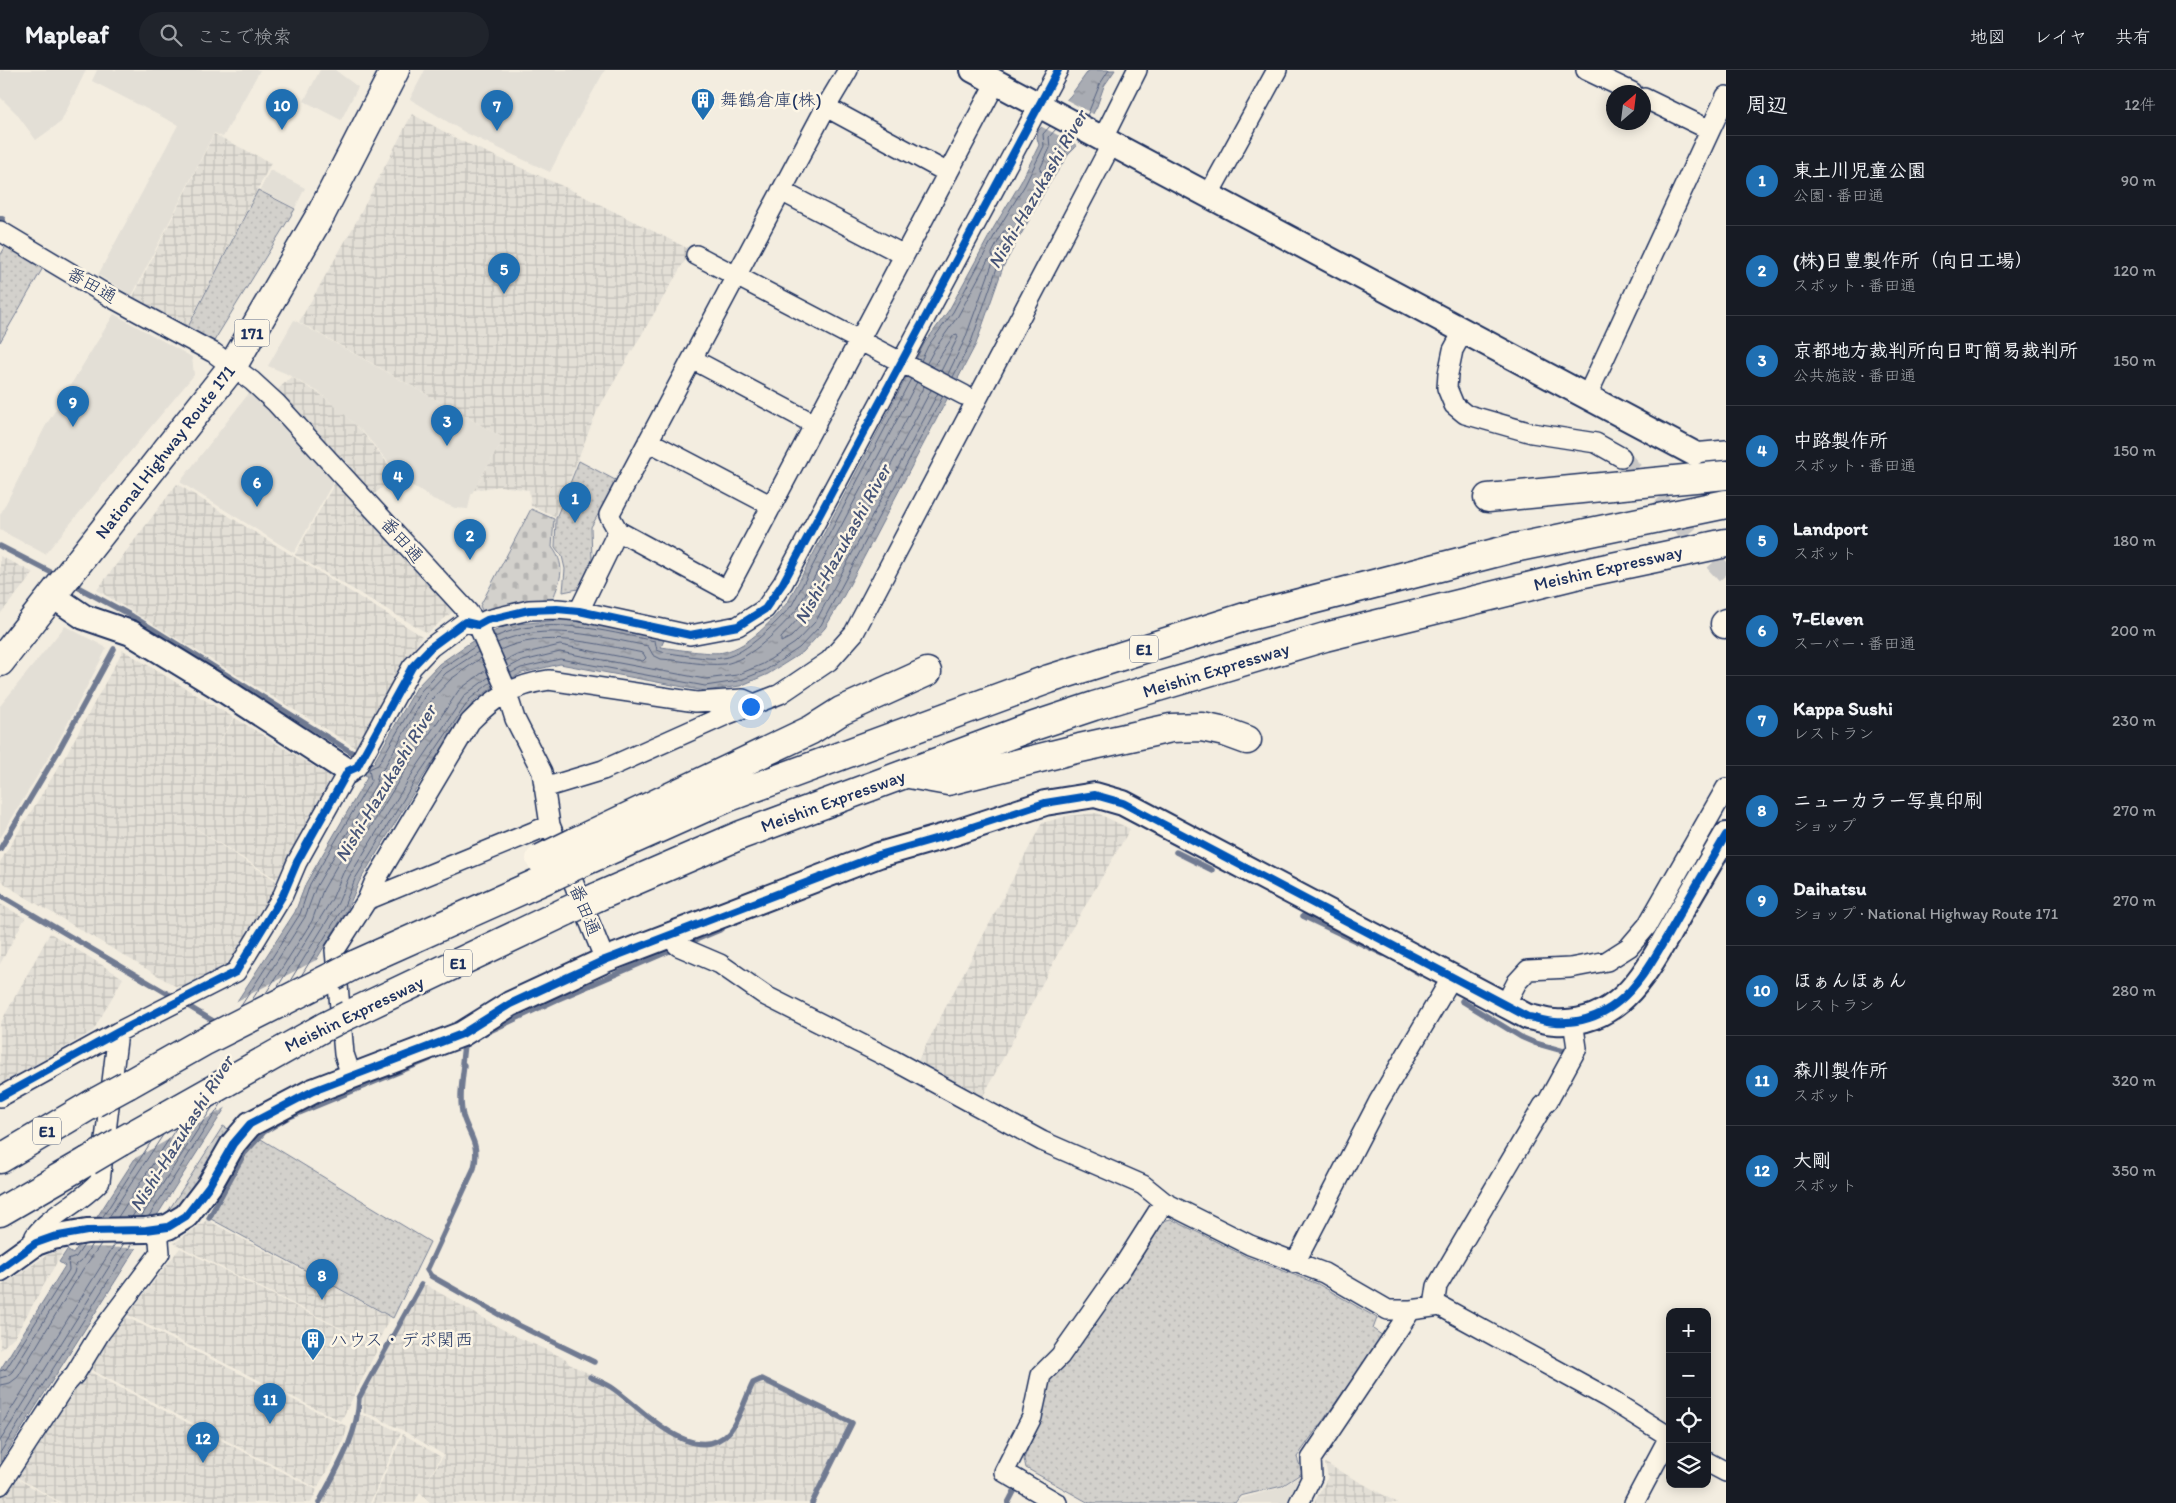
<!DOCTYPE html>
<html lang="ja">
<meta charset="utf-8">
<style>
body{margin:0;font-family:Itim,"Klee One",sans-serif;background:#20242c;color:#f1f3f6}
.controls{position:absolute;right:15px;bottom:15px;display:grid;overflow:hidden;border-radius:10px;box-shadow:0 2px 12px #0003}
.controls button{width:45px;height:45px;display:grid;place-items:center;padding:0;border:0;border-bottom:1px solid #363941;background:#171b24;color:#f1f3f6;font:25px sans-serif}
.compass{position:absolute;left:1606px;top:15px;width:45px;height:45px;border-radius:50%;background:#171b24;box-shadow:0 2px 12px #0003;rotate:28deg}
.you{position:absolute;left:750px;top:636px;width:18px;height:18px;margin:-12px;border:4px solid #fff;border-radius:50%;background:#1a73e8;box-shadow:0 0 0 8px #1a73e833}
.badge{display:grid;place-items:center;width:32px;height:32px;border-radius:50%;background:#1f6fb2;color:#fff;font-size:16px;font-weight:700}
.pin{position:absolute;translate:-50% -41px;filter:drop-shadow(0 1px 2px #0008)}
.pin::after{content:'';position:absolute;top:26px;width:18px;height:15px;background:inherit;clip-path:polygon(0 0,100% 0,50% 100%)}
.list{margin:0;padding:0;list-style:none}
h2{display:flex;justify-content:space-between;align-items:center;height:65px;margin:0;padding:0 20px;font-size:21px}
h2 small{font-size:16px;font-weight:400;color:#9ea1a6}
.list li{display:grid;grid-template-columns:32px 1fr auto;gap:15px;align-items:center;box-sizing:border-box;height:90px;padding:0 20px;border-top:1px solid #363941}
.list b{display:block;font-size:19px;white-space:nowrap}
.list p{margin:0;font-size:16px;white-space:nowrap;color:#9ea1a6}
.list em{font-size:16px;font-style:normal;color:#9ea1a6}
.icon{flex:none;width:28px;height:28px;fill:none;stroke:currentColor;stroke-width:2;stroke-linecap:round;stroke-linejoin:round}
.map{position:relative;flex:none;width:1726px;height:1433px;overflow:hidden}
header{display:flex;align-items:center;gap:30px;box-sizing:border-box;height:70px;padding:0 25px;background:#171b24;border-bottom:1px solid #363941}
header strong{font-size:24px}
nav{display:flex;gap:28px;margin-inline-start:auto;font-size:18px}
.search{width:350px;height:45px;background:#20242c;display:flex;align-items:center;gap:12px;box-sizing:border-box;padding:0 18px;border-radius:28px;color:#9ea1a6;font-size:19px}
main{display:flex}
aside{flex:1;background:#171b24}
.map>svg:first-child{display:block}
.built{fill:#e3dfd6}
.industrial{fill:url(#industrial-grid)}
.grass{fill:url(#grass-dots);stroke:#778095}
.cemetery{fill:url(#cemetery-stones);stroke:#778095}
.water{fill:url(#water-ripples);stroke:#707a91}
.pier{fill:#f3ede0}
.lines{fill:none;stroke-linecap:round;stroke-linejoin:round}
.shore{stroke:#546180;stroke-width:1}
.stream{stroke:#707a91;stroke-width:5.5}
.minor-tunnel{stroke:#c8c7c6;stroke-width:19;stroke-dasharray:19 9;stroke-linecap:butt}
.minor-casing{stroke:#1b2f5e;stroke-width:22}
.tertiary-casing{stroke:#1b2f5e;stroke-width:28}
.trunk-casing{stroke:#1b2f5e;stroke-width:31}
.motorway-casing{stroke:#1b2f5e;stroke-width:31}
.minor{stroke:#fcf5e5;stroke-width:19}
.tertiary{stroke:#fcf5e5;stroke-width:24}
.trunk{stroke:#fcf5e5;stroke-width:28}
.motorway{stroke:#fcf5e5;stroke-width:28}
.motorway-bridge-casing{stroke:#1b2f5e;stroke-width:31;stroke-linecap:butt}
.motorway-bridge{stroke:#fcf5e5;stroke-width:28}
.cycleway-casing{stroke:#fcf5e5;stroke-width:11}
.cycleway{stroke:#0057b8;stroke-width:8}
.labels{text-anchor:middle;stroke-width:5;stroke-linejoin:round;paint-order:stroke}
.shield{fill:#fcf5e5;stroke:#5e6a86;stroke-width:1}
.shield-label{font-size:16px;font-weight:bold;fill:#1b2f5e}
.poi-label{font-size:18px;fill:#1b2f5e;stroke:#fcf5e5;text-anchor:start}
.street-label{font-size:18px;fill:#1b2f5e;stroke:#fcf5e5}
.water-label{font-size:19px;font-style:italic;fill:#465478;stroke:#fcf5e5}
</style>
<header>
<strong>Mapleaf</strong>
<div class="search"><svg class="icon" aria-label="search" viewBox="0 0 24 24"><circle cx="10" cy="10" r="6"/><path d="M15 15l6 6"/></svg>ここで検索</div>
<nav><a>地図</a><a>レイヤ</a><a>共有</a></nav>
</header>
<main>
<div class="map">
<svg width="1726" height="1433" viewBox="0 0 1726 1433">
<defs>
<pattern id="industrial-grid" width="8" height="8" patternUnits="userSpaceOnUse" patternTransform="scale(1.25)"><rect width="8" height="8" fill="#e3dfd6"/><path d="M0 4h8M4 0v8" fill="none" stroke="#c2c0ba"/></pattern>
<pattern id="grass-dots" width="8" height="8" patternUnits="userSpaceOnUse" patternTransform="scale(1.25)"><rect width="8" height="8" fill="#d3d1cc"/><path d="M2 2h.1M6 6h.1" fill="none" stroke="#b5b4b2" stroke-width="1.8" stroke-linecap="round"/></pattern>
<pattern id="cemetery-stones" width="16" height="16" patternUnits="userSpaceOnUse" patternTransform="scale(1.25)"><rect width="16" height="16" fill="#d3d1cc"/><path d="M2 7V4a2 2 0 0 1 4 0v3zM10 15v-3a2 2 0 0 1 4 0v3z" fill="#b5b4b2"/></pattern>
<pattern id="water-ripples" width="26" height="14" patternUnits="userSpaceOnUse" patternTransform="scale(1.25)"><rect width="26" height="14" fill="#a9acb3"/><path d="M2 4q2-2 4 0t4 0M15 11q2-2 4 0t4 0" fill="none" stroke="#898c95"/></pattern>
</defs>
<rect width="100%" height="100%" fill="#f3ede0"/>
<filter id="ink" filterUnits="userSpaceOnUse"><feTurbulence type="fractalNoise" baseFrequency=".02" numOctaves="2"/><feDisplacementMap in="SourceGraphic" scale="10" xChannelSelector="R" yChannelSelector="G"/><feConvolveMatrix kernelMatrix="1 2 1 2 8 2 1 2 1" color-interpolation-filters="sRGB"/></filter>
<g filter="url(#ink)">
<path class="built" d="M0,0H86L61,52L36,70L16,43L0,27Z
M97,0H260L223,67L214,63L132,226L98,205L178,55L92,11Z
M320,0H335L358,17L341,50L304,31Z
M425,0H605L572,59L550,102L466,63L410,29Z
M270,100L305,118L295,138L260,120Z
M114,244L192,287L194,305L45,484L0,460V445L45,357Z
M294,250L504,368L471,425L468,439L455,438L433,429L403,410L364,363L320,323L285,303L268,296Z
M253,318L336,407L294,483L180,412Z
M65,556L107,578L59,670L0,768V636Z
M1302,1404L1288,1433H1238L1242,1428L1283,1417Z"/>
<path class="industrial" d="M412,44L461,71L569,119L691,180L597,341L555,446L531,436L529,420L500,416L474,420L504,368L299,252L355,154Z
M214,64L271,93L187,257L133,227Z
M291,307L320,324L342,342L363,363L397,405L371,427L274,323Z
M338,407L456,539L427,563L295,485Z
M177,414L422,566L400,601L360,680L97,520Z
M0,486L34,503L0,544Z
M123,580L234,648L191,716L235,648L331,707L278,810L173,744L278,812L261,846L247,864L228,897L182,920L17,822L4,813L0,807V792L66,685Z
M1097,743L1130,759L1064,872L980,1032L915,996L1042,753L1067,746Z
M0,834L25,848L0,894Z
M50,863L123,908L93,961L0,1015V954Z
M207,1150L390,1247L376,1276L174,1173Z
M66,1176L15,1266L0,1280V1217L56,1179Z
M180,1178L378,1278L341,1351L128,1245Z
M426,1215L509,1263L566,1289L569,1294L590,1304L589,1308L609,1319L658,1358L684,1371L704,1375L719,1373L732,1363L753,1315L762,1312L848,1354L809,1433H430L420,1422L444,1385L402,1360L372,1345L363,1343L362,1328L420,1217Z
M126,1247L348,1357L341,1376L317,1418L90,1299L104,1273Z
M88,1301L317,1420L311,1433H62L15,1406Z
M359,1345L369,1347L401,1363L370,1433H320L347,1380Z
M403,1364L441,1387L414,1433H372Z
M1325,1393L1398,1433H1314L1328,1407Z
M12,1406L60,1433H0V1424Z"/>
<path class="grass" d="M258,120L295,139L214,271L188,257Z
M7,174L44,196L0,272V186Z
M579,391L617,411L591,457L592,491L578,519L563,522L565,499L562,486L555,477L556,448Z
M223,1056L232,1061L194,1126L165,1146Z
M261,1069L430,1172L393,1248L211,1149L244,1086Z
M1171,1149L1247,1187L1318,1214L1377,1248L1373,1259L1383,1266L1297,1387L1302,1403L1282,1416L1240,1426L1235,1433H1089L1026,1398L1024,1389L1042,1340L1048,1307L1158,1152Z"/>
<path class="cemetery" d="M531,439L554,449L552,477C568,498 559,512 551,534L483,542L480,536Z"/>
<path class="water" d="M1089,0H1115L1104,16L1097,36L1075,78L1068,85L1046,119L1003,197L976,274L842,529L825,558L803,582L768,604L740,616L705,621L560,594L522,603L492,618L474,631L423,707L359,812L348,838L227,1035L0,1393V1300L65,1196L59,1192L67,1180L73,1184L295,842L306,813L367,708L363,700L369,688L373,694L417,617L439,594L471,572L508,555L568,549L665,568L661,577C675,579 712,585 724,582C750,576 771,551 788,532L924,274L949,240L994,157L1021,112L1039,75L1037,68L1038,61L1071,25Z"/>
<path class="pier" d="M1065,29L1095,45L1079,76L1040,56Z
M320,888L229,1036L130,1091L235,932Z
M158,1147L138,1178L74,1177L92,1149Z"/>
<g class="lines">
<path class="shore" d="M1087,46L1100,14L1109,0
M1056,59L1049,67L1050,78L1040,99L1041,102L1044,101L1069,66
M1004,161H1007L1008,164L996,186L993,187L992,184Z
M921,291L928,276L953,242L998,159L1025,115L1044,76L1043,64L1050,56
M927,293L934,280L958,246L988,190L992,189L993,192L965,269L948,304
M933,297L954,265L957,264L958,267L941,301
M953,307L971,272L998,195L1042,117L1074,69
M924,316L805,541L781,568V572L791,567L810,547L931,320
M495,567C544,544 604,561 655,571L657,580L662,582C677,584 709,590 723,588C747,584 777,552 792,535L911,309
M497,573C544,551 600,567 648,576L653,585L661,589C680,590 705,596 724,594C749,591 782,557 798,538L917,312
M500,580C544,559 597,574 643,583L646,588L643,591L560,575L517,585L505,591
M508,598L519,592L560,582L705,609L737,605L763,594L795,573L816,551L938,323
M511,603L521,598L560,589L705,616L738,611L766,600L799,578L821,555L943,326
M301,906L344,836L355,809L419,704L470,629L491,612
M290,911L338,833L349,807L414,701L465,625L489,607
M277,918L332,829L343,803L407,697L459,620L486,600
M266,923L312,851L323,820L432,629L451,609L481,588
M252,930L305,847L316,817L376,714L378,704L384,698L426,624L446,603L478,582
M241,936L300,844L310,814L371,711L369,699L378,695L421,621L442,598L476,576
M149,1146L223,1031
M109,1147L163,1065
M118,1147L177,1057
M132,1147L198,1045
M141,1147L212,1038
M102,1148L151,1072
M0,1301L6,1299L69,1200L68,1190L76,1187L84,1175
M0,1308L7,1306L12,1302L74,1203L76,1195L82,1190L92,1174
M0,1315L10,1313L18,1307L83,1199L101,1174
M0,1357L115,1174
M0,1371L124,1173
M0,1383L132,1173"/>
<path class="stream" d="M0,148L3,149L0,158
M0,476L58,506
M70,513L132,546L356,685L359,688
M0,779L59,680L114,579
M1176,782L1212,800
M0,825L175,928
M1303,846L1383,884
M686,874L722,859
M1400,892L1420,904
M1462,931L1521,967L1535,973L1567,982
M183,933L220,955
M479,966L556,930L674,879
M466,972L464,974L462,993L464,995C462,1011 459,1031 463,1046C470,1068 480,1073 474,1098L427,1200L431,1206L516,1254L594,1292
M209,1148L244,1084L264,1062L287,1048L430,989
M590,1307C597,1310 605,1313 611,1317C639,1335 694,1400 729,1362C738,1352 746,1327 753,1313L762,1309L852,1353L812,1433
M319,1433C336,1400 358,1366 359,1328L421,1215
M1008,1433L1018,1414"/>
<path class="minor-tunnel" d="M1621,387L1726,505"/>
<defs>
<path id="minor" d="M848,0L826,37L609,445L618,461L727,520L996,12
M1586,0L1632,22
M1644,28L1710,60
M826,37L948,103
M1103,68L1137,0
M781,121L904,185
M1209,124L1277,0
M0,161L114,229L214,283L252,311L276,333L468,542L478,555L505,617L515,649L542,702L550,755L605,890
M696,185L964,325
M1464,260L1453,280L1448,304L1447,318L1454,335L1465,344L1532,363L1596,373L1621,387
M692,289L816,355
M1587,326L1726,26
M648,371L772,436
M1693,383L1726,380
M579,541L618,461
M544,718L603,700L726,645L780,624L829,591L854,563L1112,73
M367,830L374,813L470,652C494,627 514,615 549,610L696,632L743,629L752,633
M669,866L678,876L720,894L766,926L893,990L1042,1071L1143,1115L1164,1132L1250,1175L1324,1203L1388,1240H1411L1440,1236L1606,1327L1670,1367
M1505,935L1517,912L1528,900L1570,898L1607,891L1629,877L1647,856L1726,718
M351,1005L344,984L335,880L367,830L550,755
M0,1027L118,962L236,902L283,825L297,792L348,701L357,697L412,597L431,577L465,552L478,555L487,550L529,540L557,539L579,541L690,565L738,556L765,539L783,513L1058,0
M36,1173L35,1166C52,1143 81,1133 100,1111L118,962
M1295,1193L1379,1031L1452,907
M1434,1236L1437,1216L1543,1036L1548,1031L1577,978L1573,951
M1707,1392L1726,1402
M0,1415L65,1315L75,1304L100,1263L160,1183L158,1158
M1057,1433L1004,1402L1032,1347L1041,1305L1060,1286L1122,1198L1164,1132
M1299,1433L1312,1407L1311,1389L1411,1240
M1634,1433L1669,1367"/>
<path id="tertiary" d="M973,0L1693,383
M53,526L84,547L131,563L216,615L348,701
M0,1199L36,1173L53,1167L87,1161L146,1160L168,1157L186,1146L209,1116L233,1074L250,1054L313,1021L462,964L510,934L605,890L879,785L945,766L1045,733L1095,725L1123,733L1528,947C1537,948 1546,952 1555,952C1620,956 1646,902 1674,854C1691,824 1709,794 1726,765"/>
<path id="trunk" d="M0,592L232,297L321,144L395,0"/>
<path id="motorway" d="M1488,428L1726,405
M1725,554L1726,553
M909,704L948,711L1080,678L1171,658L1202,657L1225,662L1247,670
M575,772L811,660L841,641L927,602
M583,792L729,727L1049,609L1245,547L1514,478L1726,434
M597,827L741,765L1031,657L1094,636L1325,567L1584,503L1726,473
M354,895L553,806
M348,945L567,841
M127,1015L203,972L333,906
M120,1072L326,956
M0,1089L94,1033
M0,1142L88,1091"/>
</defs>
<use href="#minor" class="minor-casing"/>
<use href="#tertiary" class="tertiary-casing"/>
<use href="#trunk" class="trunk-casing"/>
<use href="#motorway" class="motorway-casing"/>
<use href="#minor" class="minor"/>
<use href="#tertiary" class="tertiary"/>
<use href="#trunk" class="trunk"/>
<use href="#motorway" class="motorway"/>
<defs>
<path id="motorway-bridge" d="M540,789L575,772
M553,806L583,792
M567,841L597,827
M333,906L354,895
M326,956L348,945
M94,1033L127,1015
M88,1091L120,1072"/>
</defs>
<use href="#motorway-bridge" class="motorway-bridge-casing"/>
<use href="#motorway-bridge" class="motorway-bridge"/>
<defs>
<path id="cycleway" d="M0,1027L118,962L236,902L283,825L297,792L348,701L357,697L412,597L431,577L465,552L478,555L487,550L529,540L557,539L579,541L690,565L738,556L765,539L783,513L1058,0
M0,1199L36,1173L53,1167L87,1161L146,1160L168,1157L186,1146L209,1116L233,1074L250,1054L313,1021L462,964L510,934L605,890L879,785L945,766L1045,733L1095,725L1123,733L1528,947C1537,948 1546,952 1555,952C1620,956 1646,902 1674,854C1691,824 1709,794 1726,765"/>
</defs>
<use href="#cycleway" class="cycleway-casing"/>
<use href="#cycleway" class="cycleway"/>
</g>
</g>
<defs>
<symbol id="building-pin" viewBox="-11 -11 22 30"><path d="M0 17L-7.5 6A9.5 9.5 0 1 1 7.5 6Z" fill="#1f6fb2" stroke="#fcf5e5"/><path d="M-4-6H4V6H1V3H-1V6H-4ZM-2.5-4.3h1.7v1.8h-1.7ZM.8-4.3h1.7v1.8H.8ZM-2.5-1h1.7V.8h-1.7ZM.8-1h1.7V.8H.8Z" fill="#fff"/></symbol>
</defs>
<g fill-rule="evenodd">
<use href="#building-pin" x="689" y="16" width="28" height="38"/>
<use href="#building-pin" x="299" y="1256" width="28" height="38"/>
</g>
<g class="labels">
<g class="shield">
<rect x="234.5" y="249.5" width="35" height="27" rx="4"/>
<rect x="1130" y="565.5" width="28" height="27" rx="4"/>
<rect x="444" y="879.5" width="28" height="27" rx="4"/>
<rect x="33" y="1047.5" width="28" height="27" rx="4"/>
</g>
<g class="shield-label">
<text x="252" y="269">171</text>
<text x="1144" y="585">E1</text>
<text x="458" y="899">E1</text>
<text x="47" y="1067">E1</text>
</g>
<g class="poi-label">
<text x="720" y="36">舞鶴倉庫(株)</text>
<text x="330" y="1276">ハウス・デポ関西</text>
</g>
<g class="street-label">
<text transform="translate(92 215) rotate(30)" y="6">番田通</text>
<text transform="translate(165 382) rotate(-52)" y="6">National Highway Route 171</text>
<text transform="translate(402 470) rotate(48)" y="6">番田通</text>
<text transform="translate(1608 498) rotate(-13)" y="6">Meishin Expressway</text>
<text transform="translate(1216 600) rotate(-17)" y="6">Meishin Expressway</text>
<text transform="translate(833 731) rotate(-20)" y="6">Meishin Expressway</text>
<text transform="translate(585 840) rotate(68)" y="6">番田通</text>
<text transform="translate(354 944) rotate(-26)" y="6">Meishin Expressway</text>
</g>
<g class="water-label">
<text transform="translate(1037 119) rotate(-60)" y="7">Nishi-Hazukashi River</text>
<text transform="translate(842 474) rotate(-61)" y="7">Nishi-Hazukashi River</text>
<text transform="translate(385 713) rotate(-59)" y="7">Nishi-Hazukashi River</text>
<text transform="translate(181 1063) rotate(-58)" y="7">Nishi-Hazukashi River</text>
</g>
</g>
</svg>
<div class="controls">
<button>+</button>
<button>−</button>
<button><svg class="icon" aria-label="locate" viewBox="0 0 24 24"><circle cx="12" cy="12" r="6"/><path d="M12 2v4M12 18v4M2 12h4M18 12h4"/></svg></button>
<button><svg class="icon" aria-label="layers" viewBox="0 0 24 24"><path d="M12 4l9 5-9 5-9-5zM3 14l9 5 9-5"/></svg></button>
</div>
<svg class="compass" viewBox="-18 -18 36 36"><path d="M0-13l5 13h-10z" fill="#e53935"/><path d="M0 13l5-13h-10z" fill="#9ea1a6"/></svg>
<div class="you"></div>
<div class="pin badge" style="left:575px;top:453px">1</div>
<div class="pin badge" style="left:470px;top:490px">2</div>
<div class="pin badge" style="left:447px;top:376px">3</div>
<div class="pin badge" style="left:398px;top:431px">4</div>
<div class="pin badge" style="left:504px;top:224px">5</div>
<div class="pin badge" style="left:257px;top:437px">6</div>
<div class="pin badge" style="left:497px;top:61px">7</div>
<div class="pin badge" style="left:322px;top:1230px">8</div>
<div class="pin badge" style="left:73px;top:357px">9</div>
<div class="pin badge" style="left:282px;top:60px">10</div>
<div class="pin badge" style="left:270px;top:1354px">11</div>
<div class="pin badge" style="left:203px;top:1393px">12</div>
</div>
<aside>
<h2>周辺<small>12件</small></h2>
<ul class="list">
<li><span class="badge">1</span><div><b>東土川児童公園</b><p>公園 · 番田通</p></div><em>90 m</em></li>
<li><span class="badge">2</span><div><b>(株)日豊製作所（向日工場）</b><p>スポット · 番田通</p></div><em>120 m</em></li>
<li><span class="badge">3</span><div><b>京都地方裁判所向日町簡易裁判所</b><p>公共施設 · 番田通</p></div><em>150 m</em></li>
<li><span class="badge">4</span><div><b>中路製作所</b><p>スポット · 番田通</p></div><em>150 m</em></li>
<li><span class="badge">5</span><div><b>Landport</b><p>スポット</p></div><em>180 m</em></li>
<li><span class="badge">6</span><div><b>7-Eleven</b><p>スーパー · 番田通</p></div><em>200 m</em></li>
<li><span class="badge">7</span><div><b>Kappa Sushi</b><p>レストラン</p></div><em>230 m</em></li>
<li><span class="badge">8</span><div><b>ニューカラー写真印刷</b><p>ショップ</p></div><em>270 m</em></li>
<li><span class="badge">9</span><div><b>Daihatsu</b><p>ショップ · National Highway Route 171</p></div><em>270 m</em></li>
<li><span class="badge">10</span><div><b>ほぁんほぁん</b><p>レストラン</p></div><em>280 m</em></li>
<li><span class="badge">11</span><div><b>森川製作所</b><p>スポット</p></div><em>320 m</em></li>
<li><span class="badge">12</span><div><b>大剛</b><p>スポット</p></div><em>350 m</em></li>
</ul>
</aside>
</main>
